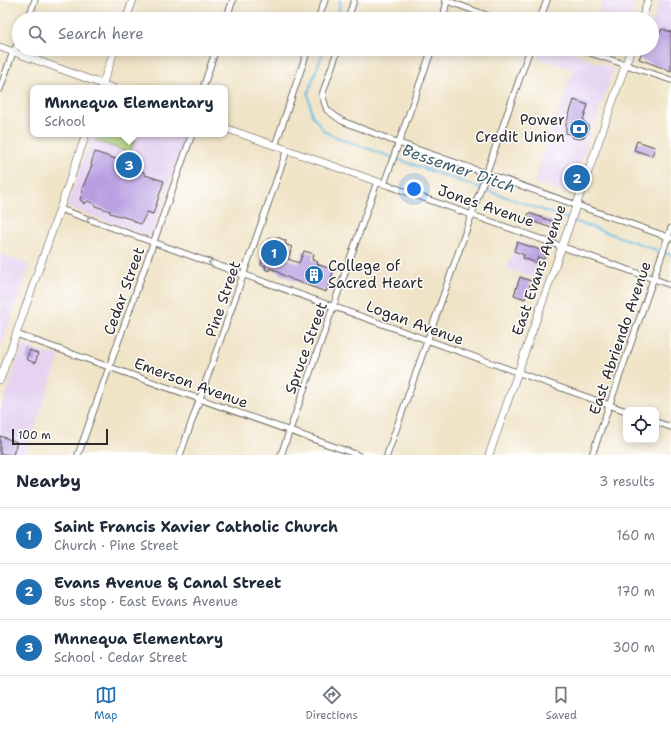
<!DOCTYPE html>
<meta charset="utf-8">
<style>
body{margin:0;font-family:"Shantell Sans",sans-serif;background:#f2f2f3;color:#1f2937}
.controls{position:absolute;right:12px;bottom:12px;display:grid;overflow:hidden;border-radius:8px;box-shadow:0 2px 10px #0003}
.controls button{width:36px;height:36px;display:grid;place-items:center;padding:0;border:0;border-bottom:1px solid #e0e1e3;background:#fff;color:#1f2937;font:20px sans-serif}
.scale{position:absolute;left:12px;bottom:10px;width:96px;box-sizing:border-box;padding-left:4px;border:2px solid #2b2b2b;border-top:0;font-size:11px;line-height:14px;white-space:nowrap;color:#2b2b2b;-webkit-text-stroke:3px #fff;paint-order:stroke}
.you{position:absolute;left:414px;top:189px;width:14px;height:14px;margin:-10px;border:3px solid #fff;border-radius:50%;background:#1a73e8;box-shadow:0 0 0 6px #1a73e833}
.badge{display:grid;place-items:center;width:26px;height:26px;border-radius:50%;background:#1f6fb2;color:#fff;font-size:13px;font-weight:700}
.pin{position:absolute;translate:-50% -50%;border:2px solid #fff;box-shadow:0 1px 4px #0006}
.popup{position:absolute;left:30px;top:85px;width:198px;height:52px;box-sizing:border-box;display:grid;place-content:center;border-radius:8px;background:#fff;filter:drop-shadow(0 1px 3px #0005);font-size:13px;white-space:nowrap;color:#747a83}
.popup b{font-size:15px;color:#1f2937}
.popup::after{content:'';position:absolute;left:50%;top:100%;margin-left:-8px;border:8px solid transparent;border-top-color:#fff}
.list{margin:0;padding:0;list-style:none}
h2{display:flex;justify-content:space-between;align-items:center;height:52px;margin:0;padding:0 16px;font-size:17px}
h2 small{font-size:13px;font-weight:400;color:#747a83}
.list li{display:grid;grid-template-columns:26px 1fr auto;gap:12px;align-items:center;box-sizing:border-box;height:56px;padding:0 16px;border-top:1px solid #e0e1e3}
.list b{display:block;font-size:15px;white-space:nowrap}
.list p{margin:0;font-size:13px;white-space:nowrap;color:#747a83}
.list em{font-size:13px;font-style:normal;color:#747a83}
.icon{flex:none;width:22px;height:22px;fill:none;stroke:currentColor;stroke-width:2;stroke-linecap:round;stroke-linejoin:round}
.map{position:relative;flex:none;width:671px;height:455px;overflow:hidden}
.search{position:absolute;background:#fff;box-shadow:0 2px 10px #0003;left:12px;right:12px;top:12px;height:44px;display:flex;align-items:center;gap:10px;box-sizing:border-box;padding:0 14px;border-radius:22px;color:#747a83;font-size:15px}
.sheet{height:220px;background:#fff}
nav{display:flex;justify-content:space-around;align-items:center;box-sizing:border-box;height:56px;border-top:1px solid #e0e1e3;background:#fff;font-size:11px;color:#747a83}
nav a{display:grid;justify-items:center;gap:2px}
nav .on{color:#1f6fb2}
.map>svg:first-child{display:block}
.built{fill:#e5d3f1}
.green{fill:#abce77;stroke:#6b7c51}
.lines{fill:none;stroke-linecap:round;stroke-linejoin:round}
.stream{stroke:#66bce2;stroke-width:2}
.building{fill:#b79ee1}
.minor-casing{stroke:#494742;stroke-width:7}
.tertiary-casing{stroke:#494742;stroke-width:8}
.minor{stroke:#fff;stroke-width:5.5}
.tertiary{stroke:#fff;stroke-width:7}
.oneway{stroke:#a0a0a0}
.labels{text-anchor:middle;stroke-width:3;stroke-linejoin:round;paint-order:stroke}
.poi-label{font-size:15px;fill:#2b2b2b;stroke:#fff;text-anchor:end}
.street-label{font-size:15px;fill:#2b2b2b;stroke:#fff}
.water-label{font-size:16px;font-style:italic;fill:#405e6b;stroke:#fff}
</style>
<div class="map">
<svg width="671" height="455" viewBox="0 0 671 455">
<rect width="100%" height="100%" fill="#fff"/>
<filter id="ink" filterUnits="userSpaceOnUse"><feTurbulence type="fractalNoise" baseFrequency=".025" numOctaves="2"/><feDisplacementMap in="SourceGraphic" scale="8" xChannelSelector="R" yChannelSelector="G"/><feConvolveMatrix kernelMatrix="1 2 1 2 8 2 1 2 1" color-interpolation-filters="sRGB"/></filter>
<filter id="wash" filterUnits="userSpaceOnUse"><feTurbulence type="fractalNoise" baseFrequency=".012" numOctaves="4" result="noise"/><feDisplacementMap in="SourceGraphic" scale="16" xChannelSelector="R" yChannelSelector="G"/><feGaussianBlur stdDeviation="0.9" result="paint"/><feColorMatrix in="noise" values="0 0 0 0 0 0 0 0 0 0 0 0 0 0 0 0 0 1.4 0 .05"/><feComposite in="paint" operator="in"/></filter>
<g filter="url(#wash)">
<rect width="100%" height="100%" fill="#f0e4c7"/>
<path class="built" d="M603,0H636L629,19H596Z
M660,0H671V71L639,60L643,49H652V24Z
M539,49H562L614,69L569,195L534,182L573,70L539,58L538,52Z
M93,134H187L151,237L67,207Z
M517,241L547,252L537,279L507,269Z
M0,254L30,265L0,349Z
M23,345L51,355L55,353L60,356L25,455H0V411Z"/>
<path class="green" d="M98,134H137L130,153L96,141Z"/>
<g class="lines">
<path class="stream" d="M336,19L339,12L340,0
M324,49L308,93L312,115L325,132L346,141L671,255"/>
</g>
<g id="blocks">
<path class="building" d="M662,29L671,32V71L639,59L643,49H652V35L654,36L656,31L660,33Z
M574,100L588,105L583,120L588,125V131L585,136L580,139L572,138L573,135L566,133V124Z
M637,141L655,147L652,156L634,150Z
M95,152L136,166L134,173L143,171L145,175L164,181L153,214L147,212L141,224L135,222L134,220L110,213V211L95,206L94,204L88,201L84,204L83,202L80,200L83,190L82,189L92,165L91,164Z
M529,213L557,223L554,229L526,219Z
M277,237L286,241L285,244L292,247L288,259L299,263L304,251L314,254L312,260L318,262L317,264L334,270L326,292L293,280L279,273V272L270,268L269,271L265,269L266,266L261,265V263L270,238L274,239Z
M517,242L546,252L544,259L538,257L536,263L523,258L524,255L514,251Z
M520,277L531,281L525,299L514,295Z
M30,350L38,354L35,363L26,359Z
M0,436L17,442L13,455L0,454Z"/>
</g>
</g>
<g filter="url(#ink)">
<use href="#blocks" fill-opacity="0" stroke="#494742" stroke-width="1"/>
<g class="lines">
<defs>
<path id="minor" d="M445,0L497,19
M28,19L35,0
M226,19L233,0
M318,19L325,0
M348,19L354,0
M443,19L447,0
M540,19L547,0
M338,49L322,95L327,110L342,121L399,143L671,238
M432,49L384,184L671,285
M579,49L671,80
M203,88L216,49
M0,89L13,52L19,42
M275,146L308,49
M60,209L626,411
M16,334L358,455
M656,422L671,427
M78,455L192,134
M180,455L287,150
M281,455L377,182
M387,455L530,49
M592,455L671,228"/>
<path id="tertiary" d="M126,19L133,0
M642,19L648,0
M0,47L113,88
M101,88L115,49
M225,128L384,184
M0,380L86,134
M489,455L631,49"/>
</defs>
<use href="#minor" class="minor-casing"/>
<use href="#tertiary" class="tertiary-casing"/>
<use href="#minor" class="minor"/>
<use href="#tertiary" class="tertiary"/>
</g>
<defs><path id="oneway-chevron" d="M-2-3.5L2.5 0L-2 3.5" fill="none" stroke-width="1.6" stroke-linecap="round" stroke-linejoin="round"/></defs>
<g class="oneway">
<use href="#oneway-chevron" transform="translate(89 219) rotate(-160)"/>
<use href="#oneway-chevron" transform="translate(211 263) rotate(-161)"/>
</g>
</g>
<defs>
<symbol id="bank-disc" viewBox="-11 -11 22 22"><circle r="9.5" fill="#1f6fb2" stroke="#fff"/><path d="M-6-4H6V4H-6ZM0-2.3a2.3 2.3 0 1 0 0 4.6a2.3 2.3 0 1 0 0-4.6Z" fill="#fff"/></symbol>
<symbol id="building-disc" viewBox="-11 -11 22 22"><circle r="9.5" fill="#1f6fb2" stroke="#fff"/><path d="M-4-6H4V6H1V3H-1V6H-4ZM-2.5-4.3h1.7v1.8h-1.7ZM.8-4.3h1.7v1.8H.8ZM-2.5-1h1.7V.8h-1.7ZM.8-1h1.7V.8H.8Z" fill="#fff"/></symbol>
</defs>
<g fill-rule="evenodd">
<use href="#bank-disc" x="568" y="118" width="22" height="22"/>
<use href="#building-disc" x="303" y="264" width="22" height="22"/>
</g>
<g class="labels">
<g class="poi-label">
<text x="565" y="125">Power<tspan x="565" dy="17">Credit Union</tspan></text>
<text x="328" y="271" text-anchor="start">College of<tspan x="328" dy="17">Sacred Heart</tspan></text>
</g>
<g class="street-label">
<text transform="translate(486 206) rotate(19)" y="5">Jones Avenue</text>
<text transform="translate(539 270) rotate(-71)" y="5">East Evans Avenue</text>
<text transform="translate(124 291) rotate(-70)" y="5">Cedar Street</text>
<text transform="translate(223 299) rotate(-71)" y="5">Pine Street</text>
<text transform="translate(415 323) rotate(20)" y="5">Logan Avenue</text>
<text transform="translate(620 338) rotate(-71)" y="5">East Abriendo Avenue</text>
<text transform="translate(306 348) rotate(-70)" y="5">Spruce Street</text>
<text transform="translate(191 383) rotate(20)" y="5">Emerson Avenue</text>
</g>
<g class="water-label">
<text transform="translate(459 168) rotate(19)" y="6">Bessemer Ditch</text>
</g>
</g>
</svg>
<div class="controls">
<button><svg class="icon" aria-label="locate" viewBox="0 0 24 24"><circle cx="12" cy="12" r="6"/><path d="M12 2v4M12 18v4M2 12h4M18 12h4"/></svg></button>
</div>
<div class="scale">100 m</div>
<div class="you"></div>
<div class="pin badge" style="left:274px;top:253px">1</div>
<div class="pin badge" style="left:577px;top:178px">2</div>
<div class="pin badge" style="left:129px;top:165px">3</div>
<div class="popup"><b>Mnnequa Elementary</b>School</div>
<div class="search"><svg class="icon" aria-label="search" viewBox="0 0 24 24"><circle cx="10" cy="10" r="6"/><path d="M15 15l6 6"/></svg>Search here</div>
</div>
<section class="sheet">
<h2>Nearby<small>3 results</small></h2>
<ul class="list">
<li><span class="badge">1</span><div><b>Saint Francis Xavier Catholic Church</b><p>Church · Pine Street</p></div><em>160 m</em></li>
<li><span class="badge">2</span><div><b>Evans Avenue &amp; Canal Street</b><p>Bus stop · East Evans Avenue</p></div><em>170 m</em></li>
<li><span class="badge">3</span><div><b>Mnnequa Elementary</b><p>School · Cedar Street</p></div><em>300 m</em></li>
</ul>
</section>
<nav>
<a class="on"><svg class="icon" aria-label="map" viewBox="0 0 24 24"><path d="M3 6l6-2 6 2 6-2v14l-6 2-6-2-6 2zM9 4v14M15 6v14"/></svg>Map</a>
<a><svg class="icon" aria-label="directions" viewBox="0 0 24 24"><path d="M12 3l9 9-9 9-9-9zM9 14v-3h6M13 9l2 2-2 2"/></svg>Directions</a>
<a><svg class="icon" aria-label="saved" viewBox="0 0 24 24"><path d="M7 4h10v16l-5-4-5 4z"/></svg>Saved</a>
</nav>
